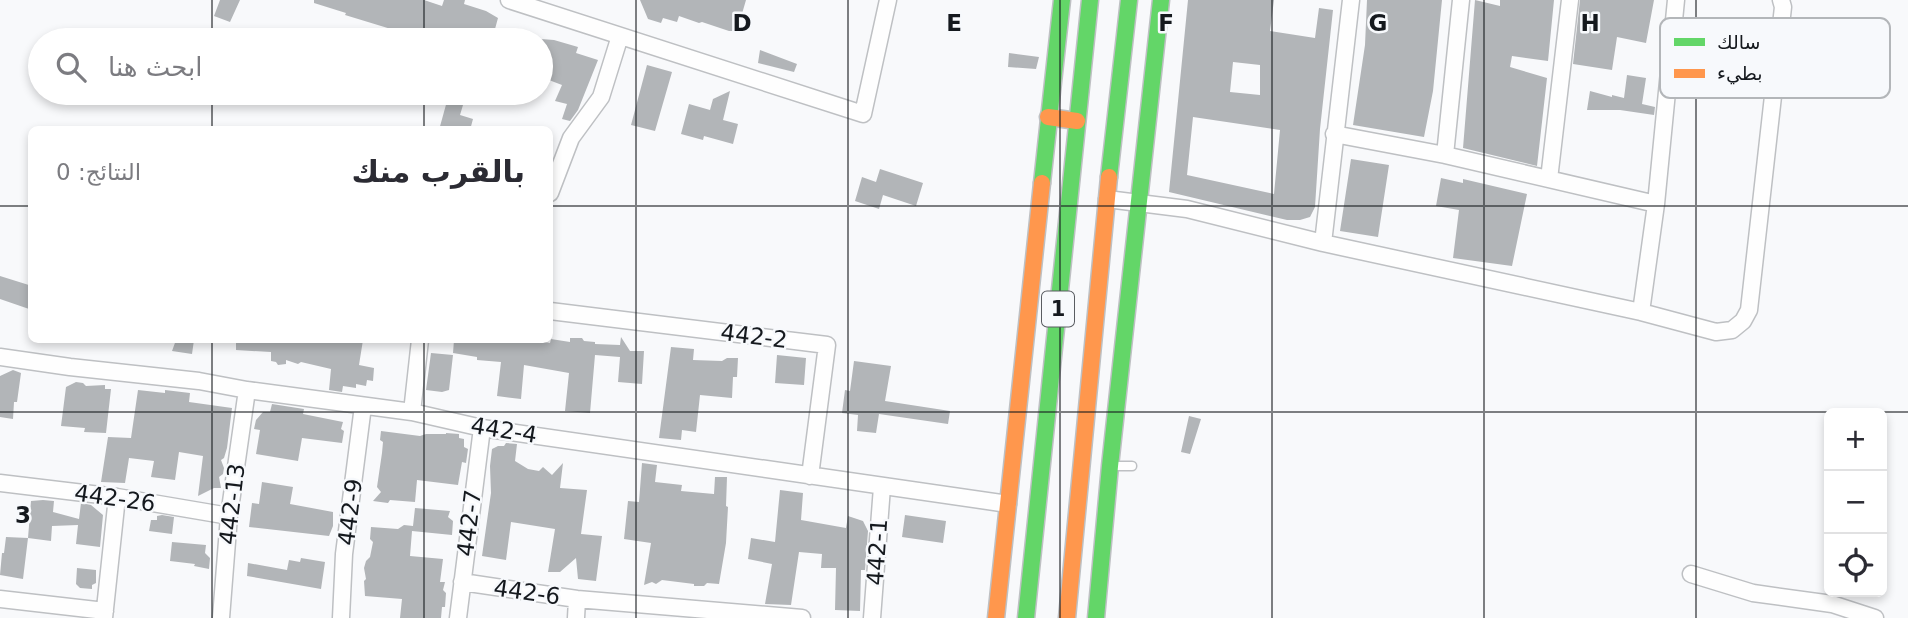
<!DOCTYPE html>
<html lang="ar">
<meta charset="utf-8">
<style>
body{margin:0;font-family:"DejaVu Sans","Noto Naskh Arabic",sans-serif;background:#f7f7f7;color:#2b2b33;direction:rtl}
.controls{position:absolute;right:21px;bottom:21px;display:grid;overflow:hidden;border-radius:10px;box-shadow:0 4px 10px #0003}
.controls button{width:63px;height:63px;display:grid;place-items:center;padding:0;border:0;border-bottom:2px solid #e1e1e2;background:#fff;color:#2b2b33;font:35px sans-serif}
.list{margin:0;padding:0;list-style:none}
h2{display:flex;justify-content:space-between;align-items:center;height:91px;margin:0;padding:0 28px;font-size:30px}
h2 small{font-size:23px;font-weight:400;color:#7c7c81}
.icon{flex:none;width:38px;height:38px;fill:none;stroke:currentColor;stroke-width:2;stroke-linecap:round;stroke-linejoin:round}
.map{position:relative;flex:none;width:1908px;height:618px;overflow:hidden;direction:ltr}
.search{position:absolute;background:#fff;box-shadow:0 4px 10px #0003;left:28px;top:28px;width:525px;height:77px;display:flex;align-items:center;gap:18px;box-sizing:border-box;padding:0 24px;border-radius:38px;color:#7c7c81;font-size:26px}
.panel{position:absolute;background:#fff;box-shadow:0 4px 10px #0003;left:28px;top:126px;width:525px;height:217px;border-radius:10px;direction:rtl}
.map>svg:first-child{display:block}
.building{fill:#b2b5b8;fill-rule:evenodd}
.lines{fill:none;stroke-linecap:round;stroke-linejoin:round}
.lane-casing{stroke:#bec0c3;stroke-width:11}
.street-casing{stroke:#bec0c3;stroke-width:19}
.fast-casing{stroke:#bec0c3;stroke-width:19}
.slow-casing{stroke:#bec0c3;stroke-width:19}
.lane{stroke:#fefefe;stroke-width:8}
.street{stroke:#fefefe;stroke-width:16}
.fast{stroke:#63d668;stroke-width:16}
.slow{stroke:#ff974d;stroke-width:16}
.grid{fill:none;stroke:#15191e;stroke-width:2;stroke-opacity:0.55}
.labels{text-anchor:middle;stroke-width:5;stroke-linejoin:round;paint-order:stroke}
.shield{fill:#f7f9fc;stroke:#595c61;stroke-width:2}
.shield-label{font-size:21px;font-weight:bold;fill:#15191e}
.street-label{font-size:23px;fill:#15191e;stroke:#f7f9fc}
.key{fill:#f7f9fc;stroke:#b3b6b9;stroke-width:2}
.key-label{font-size:19px;fill:#15191e}
.grid-label{font-size:23px;text-anchor:middle;font-weight:bold;fill:#15191e;stroke:#f7f9fc;stroke-width:5;stroke-linejoin:round;paint-order:stroke}
</style>
<div class="map">
<svg width="1908" height="618" viewBox="0 0 1908 618">
<rect width="100%" height="100%" fill="#f8f9fb"/>
<path class="building" d="M220,0H240L230,22L214,16Z
M314,0H424L442,6L444,0H465L464,4L486,11L498,18L492,40H427L345,15L346,13L314,3Z
M640,0H746L737,31H729L702,22L699,23L679,16L677,22L663,18L661,23L648,19Z
M1188,0H1274L1270,31L1315,38L1319,8L1333,10L1320,129L1315,207L1310,217L1300,220H1287L1169,192ZM1233,62L1260,65V95L1230,92ZM1193,117L1280,130L1274,194L1187,175Z
M1367,0H1442L1433,91L1424,137L1353,125L1365,45Z
M1475,0L1500,6V0H1554L1548,61L1512,56L1510,67L1547,78L1537,166L1463,148Z
M1580,0H1654L1646,43L1617,37L1612,70L1573,64Z
M541,39L554,40L578,47L576,53L598,60L578,110L570,121L562,119L567,104L555,101L562,85L541,77Z
M760,50L797,64L794,72L758,63Z
M1009,53L1039,57L1036,69L1008,67Z
M647,65L672,72L655,131L631,125Z
M1627,75L1646,78L1642,104L1655,107L1654,115L1620,110H1587L1590,91L1612,97V95L1624,98Z
M730,91L723,120L738,124L733,144L704,136L703,140L681,134L689,104L710,110L713,99Z
M447,101L463,105L460,115L473,119L470,130H439Z
M1351,159L1389,165L1378,237L1340,231Z
M880,169L923,183L916,206L883,195L879,209L855,201L862,177L876,182Z
M1441,178L1463,183V179L1527,194L1512,266L1453,258L1459,210L1436,206Z
M0,276L32,286V310L0,299Z
M621,337L630,351H644L642,384L618,382L620,357L595,355L590,413L565,411L569,373L524,365L521,399L497,396L501,362L477,360V357L453,353L454,340H534L550,343L551,339L570,342V338H582L584,341L595,342V344L620,345Z
M176,340H194L192,354L172,351Z
M236,340H363L359,365L374,368L373,381L367,380L366,386L356,384V388L343,386L342,392L329,390L331,369L301,362L298,364L286,360V364L278,365L276,362L271,361V352L236,350Z
M671,347L694,349L693,360L722,361L727,358H738L737,377H733L732,398L700,395L696,432L682,430L681,440L659,438Z
M431,353L453,355L449,390L442,392L426,390Z
M777,355L806,358L804,385L775,383Z
M854,361L891,366L885,401L950,411L948,424L879,414L876,433L857,431L858,415L842,413L845,390L850,391Z
M13,370L21,373L17,402H14L13,419L0,417V376Z
M76,382L83,383L86,386L105,385V389H111L106,433L84,432L85,428L61,426L66,387Z
M138,390L165,393V390L190,393L189,402L232,408L227,448L224,458L221,460L224,468L223,474L219,477L221,488H214L198,496L203,456L179,452L175,480L151,477L154,461L129,458L125,483L101,482L108,437L131,438Z
M272,404L304,409L303,414L343,422L341,429L344,431L342,443L302,438L298,461L256,454L260,430L254,429L256,420L263,412H270Z
M1189,416L1201,419L1190,454L1181,452Z
M381,431L420,436L426,434H446V433L459,434V438L464,439V447L468,449L466,463L462,462L458,485L417,480L415,502L390,500L388,503L373,501L381,492L377,487L382,453L383,442L380,440Z
M506,443L517,444L515,461L528,469L539,471L543,467L552,475L563,463L560,488L587,490L581,534L602,536L596,581L578,579L576,558L560,572H548L555,529L511,522L506,560L482,556L491,493L490,466L492,449L498,446H504Z
M642,463L657,465L655,482L682,485L681,491L714,494L715,477H727L726,506L728,507L726,543L719,584L707,583L704,586H694V584L662,580L656,584L652,582L644,585L651,543L624,539L628,501L639,502Z
M262,482L293,487L290,504L333,512V526L329,536L249,527L252,503L259,504Z
M780,490L803,493L801,520L846,528L848,516L863,521L868,531L865,570H861L860,611L835,610L836,568H821L822,554L799,552L791,605L765,604L772,564L748,559L751,538L775,542Z
M43,500L54,501L53,512L79,519L81,503L91,505L103,515L100,547L76,544L78,525L52,526L51,541L28,538L23,579L0,575L2,553H4L6,537L28,538L31,501Z
M415,508L450,511L448,517L453,521L452,535L412,531L410,556L443,559L440,582H445L443,590L446,593L445,607H442L441,618H400L402,599L365,596L364,581L366,579L364,568L366,561L370,557L373,542L370,539L371,527L398,529L404,525L413,526Z
M162,515L174,517L172,534L149,531L151,520H157V516Z
M905,515L946,521L943,543L902,537Z
M172,542L206,545L205,553L210,558L209,569L194,566L195,564L170,561Z
M301,558L325,562L321,589L247,576L248,563L287,570L289,560L300,562Z
M77,568L96,570V583L92,585V589L80,588L76,584Z"/>
<g class="lines">
<defs>
<path id="lane" d="M1110,466H1132"/>
<path id="street" d="M509,0L863,114L888,0
M1334,134L1445,155L1656,204
M1445,155L1461,0
M1549,179L1570,0
M550,193L571,138L601,97L620,36
M1107,199L1187,209L1323,243L1641,312L1716,332L1732,330L1743,321L1749,310L1783,7L1781,0
M1323,243L1351,0
M550,311L827,345L810,476
M1641,312L1656,204L1676,0
M0,357L70,367L199,381L247,390L412,412L482,428L1008,504
M412,412L420,340
M0,483L117,497L229,516
M1691,574L1753,593L1832,604L1875,618
M462,582L577,599L802,618
M0,599L105,611
M104,618L117,497
M221,618L229,516L247,390
M341,618L344,554L363,406
M458,618L482,428
M576,618L577,599
M872,618L882,487"/>
<path id="fast" d="M1109,177L1129,0
M1042,183L1062,0
M1026,618L1090,0
M1096,618L1110,466L1161,0"/>
<path id="slow" d="M1048,117L1077,121
M996,618L1042,183
M1067,618L1109,177"/>
</defs>
<use href="#lane" class="lane-casing"/>
<use href="#street" class="street-casing"/>
<use href="#fast" class="fast-casing"/>
<use href="#slow" class="slow-casing"/>
<use href="#lane" class="lane"/>
<use href="#street" class="street"/>
<use href="#fast" class="fast"/>
<use href="#slow" class="slow"/>
</g>
<path class="grid" d="M212,0V40M424,0V40M636,0V618M848,0V618M1060,0V618M1272,0V618M1484,0V618M1696,0V618M212,93V130M424,93V130M0,206H32M550,206H1908M212,340V618M424,340V618M0,412H1908"/>
<g class="labels">
<rect class="shield" x="1042" y="291.5" width="32" height="35" rx="5"/>
<g class="shield-label">
<text x="1058" y="316">1</text>
</g>
<g class="street-label">
<text transform="translate(754 336) rotate(7)" y="8">442-2</text>
<text transform="translate(504 430) rotate(9)" y="8">442-4</text>
<text transform="translate(115 498) rotate(8)" y="8">442-26</text>
<text transform="translate(232 504) rotate(-83)" y="8">442-13</text>
<text transform="translate(350 512) rotate(-83)" y="8">442-9</text>
<text transform="translate(469 523) rotate(-83)" y="8">442-7</text>
<text transform="translate(877 552) rotate(-86)" y="8">442-1</text>
<text transform="translate(527 592) rotate(8)" y="8">442-6</text>
</g>
</g>
<rect x="1660" y="18" width="230" height="80" rx="10" class="key"/>
<rect x="1674" y="38" width="31" height="8" fill="#63d668"/>
<rect x="1674" y="69" width="31" height="9" fill="#ff974d"/>
<g class="key-label">
<text x="1717" y="49">سالك</text>
<text x="1717" y="80">بطيء</text>
</g>
<g class="grid-label">
<text x="742" y="31">D</text>
<text x="954" y="31">E</text>
<text x="1166" y="31">F</text>
<text x="1378" y="31">G</text>
<text x="1590" y="31">H</text>
<text x="23" y="523">3</text>
</g>
</svg>
<div class="controls">
<button>+</button>
<button>−</button>
<button><svg class="icon" aria-label="locate" viewBox="0 0 24 24"><circle cx="12" cy="12" r="6"/><path d="M12 2v4M12 18v4M2 12h4M18 12h4"/></svg></button>
</div>
<div class="search"><svg class="icon" aria-label="search" viewBox="0 0 24 24"><circle cx="10" cy="10" r="6"/><path d="M15 15l6 6"/></svg>ابحث هنا</div>
<section class="panel">
<h2>بالقرب منك<small>النتائج: 0</small></h2>
<ul class="list">
</ul>
</section>
</div>
